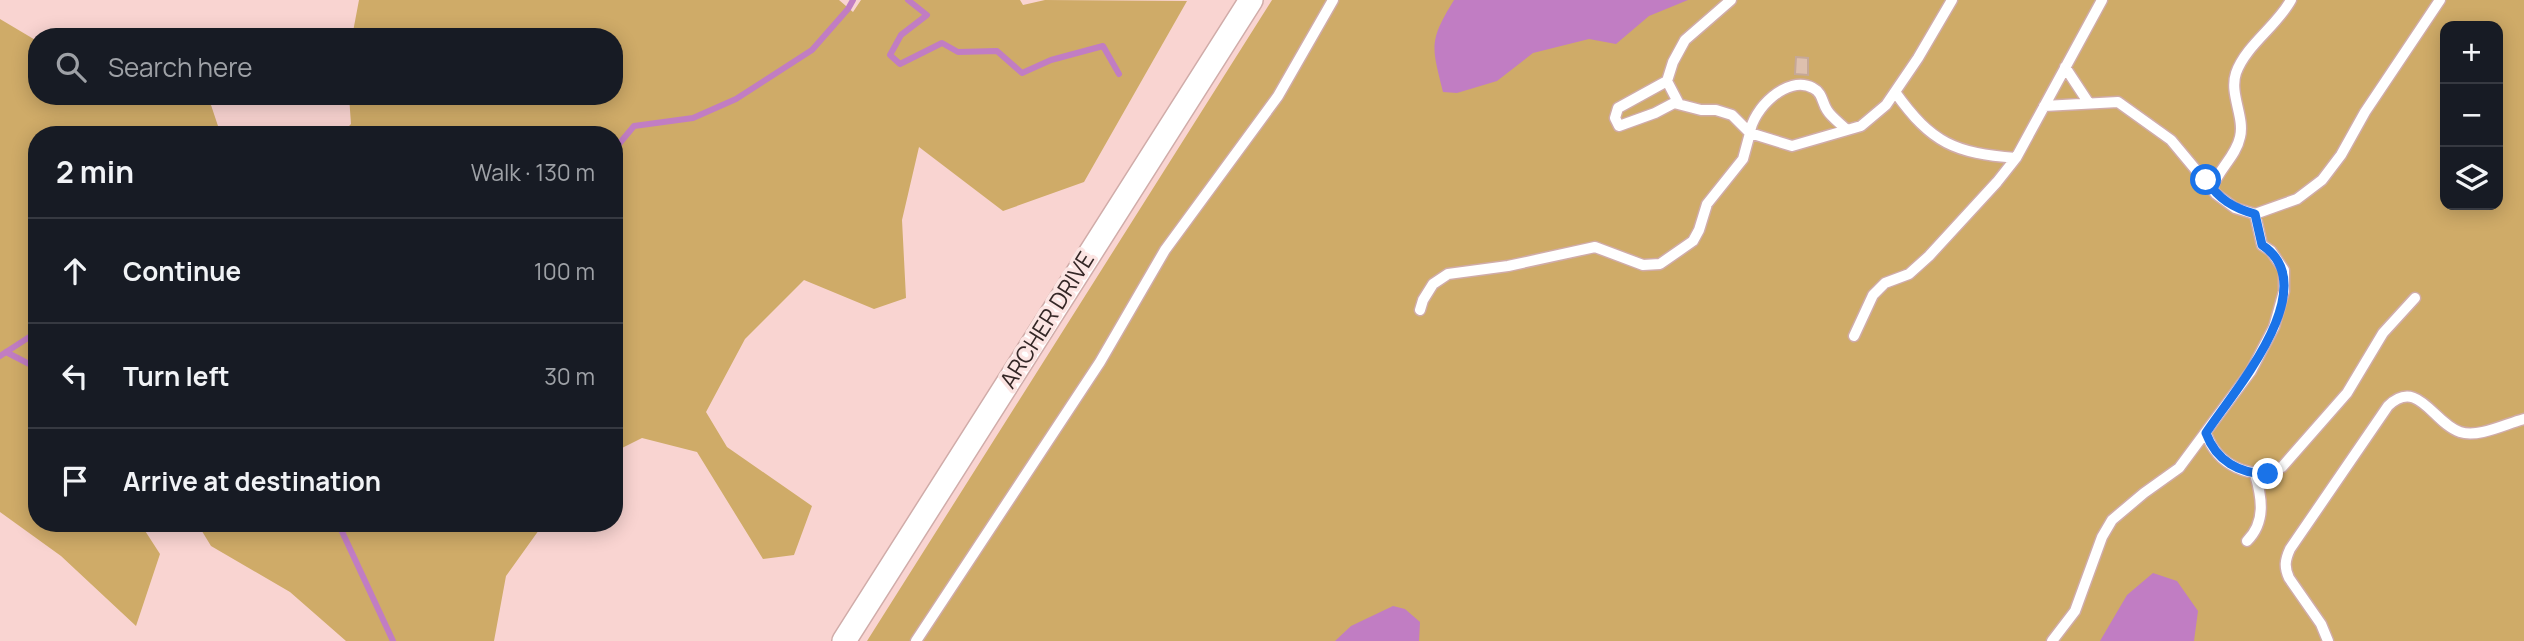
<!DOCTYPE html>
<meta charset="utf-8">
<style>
body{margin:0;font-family:Manrope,sans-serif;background:#20242c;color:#f1f3f6}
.controls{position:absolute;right:21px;top:21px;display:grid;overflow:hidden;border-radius:14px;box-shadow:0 4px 18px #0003}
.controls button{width:63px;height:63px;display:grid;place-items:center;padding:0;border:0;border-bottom:2px solid #363941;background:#171b24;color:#f1f3f6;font:35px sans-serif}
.stop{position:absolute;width:21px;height:21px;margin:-16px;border:5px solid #1a73e8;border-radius:50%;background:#fff}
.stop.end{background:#1a73e8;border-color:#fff;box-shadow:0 2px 7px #0008}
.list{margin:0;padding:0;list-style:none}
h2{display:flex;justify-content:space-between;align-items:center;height:91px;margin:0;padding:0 28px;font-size:30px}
h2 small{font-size:23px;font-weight:400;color:#9ea1a6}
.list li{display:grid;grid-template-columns:46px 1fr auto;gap:21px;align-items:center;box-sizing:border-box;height:105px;padding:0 28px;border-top:2px solid #363941}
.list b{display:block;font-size:26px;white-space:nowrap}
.list em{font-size:23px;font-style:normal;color:#9ea1a6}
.icon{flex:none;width:38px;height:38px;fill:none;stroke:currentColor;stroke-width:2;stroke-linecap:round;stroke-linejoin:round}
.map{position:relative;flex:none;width:2524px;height:641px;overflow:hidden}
.search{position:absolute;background:#171b24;box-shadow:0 4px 18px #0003;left:28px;top:28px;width:595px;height:77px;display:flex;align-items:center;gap:18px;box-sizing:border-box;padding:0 24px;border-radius:28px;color:#9ea1a6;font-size:26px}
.panel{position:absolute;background:#171b24;box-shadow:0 4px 18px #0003;left:28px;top:126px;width:595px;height:406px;border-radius:28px}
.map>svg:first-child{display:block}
.green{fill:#cfab68;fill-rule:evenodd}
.water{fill:#c17dc3}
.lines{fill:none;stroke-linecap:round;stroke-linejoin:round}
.stream{stroke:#c17dc3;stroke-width:6}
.building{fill:#dec0ae;stroke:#c6a897;stroke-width:2}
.service-casing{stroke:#d0aca9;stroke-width:13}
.tertiary-casing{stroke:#d0aca9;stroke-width:26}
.service{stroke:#fff;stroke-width:10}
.tertiary{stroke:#fff;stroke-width:23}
.route{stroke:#1a73e8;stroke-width:9}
.labels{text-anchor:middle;stroke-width:7;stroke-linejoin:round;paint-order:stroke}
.street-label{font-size:23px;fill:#342726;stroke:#fce5e3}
</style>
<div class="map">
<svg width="2524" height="641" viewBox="0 0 2524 641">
<rect width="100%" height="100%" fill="#f9d4d1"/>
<path class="green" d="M359,0H839L853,12L861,0H1020L1023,5L1045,0L1187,1L1084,182L1003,211L919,147L902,220L906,298L874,309L804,280L745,339L706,412L727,447L812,506L794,555L763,559L697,452L642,438L614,452V135H340L351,124L349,96H614V37H352Z
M1272,0H2524V641H867ZM2445,26H2498V205H2445Z
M0,19L37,41V96H126L130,98L133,96H208L221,135H37V523H140L160,554L136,626L61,556L0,512Z
M197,523H544L506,576L494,641H346L290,592L211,546Z"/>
<path class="water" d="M1454,0H1688L1649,16L1616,44L1589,39L1533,53L1497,81L1457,93L1443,92C1432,47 1428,42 1454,0Z
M2153,573L2177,581L2198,611L2194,641H2100L2127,595Z
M1393,606L1405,609L1420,622L1419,641H1335L1351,626Z"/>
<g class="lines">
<path class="stream" d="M908,0L927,15L901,35L890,55L900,64L942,43L958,52L997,51L1022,73L1051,60L1103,46L1119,74
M614,150L634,126L693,118L736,99L812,50L848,9L853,0
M6,352L37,368
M0,356L37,332
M338,523L393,641"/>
</g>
<path class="building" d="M1796,57L1808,58V75L1795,74Z"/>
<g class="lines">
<defs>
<path id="service" d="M2065,67L2088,102
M1667,81L1679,104
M1895,92C1932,144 1955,153 2016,158
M2044,106L2118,102L2171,140L2216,194L2235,208L2255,214
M1847,130C1841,124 1831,117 1827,110C1822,103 1823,93 1813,88C1787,74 1752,110 1750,133L1792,146L1861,126L1886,105L1918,58L1952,0
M2212,189C2217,170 2236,157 2240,137C2245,117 2229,94 2236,73C2246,45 2277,26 2291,0
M1420,310L1423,300L1433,284L1448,274L1508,266L1595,247L1643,265L1660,264L1693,241L1699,230L1707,204L1743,159L1750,133L1732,115L1716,110H1701L1674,103L1655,113L1619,126L1615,118L1618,108L1667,81L1673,62L1685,40L1731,0
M1854,336L1873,295L1885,283L1909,274L1929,256L1997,182L2016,158L2102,0
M2206,433C2217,465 2251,482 2282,467L2347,393L2383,333L2415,298
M2247,541C2266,522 2262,498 2255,474
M916,641L1100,362L1165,250L1278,96L1333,0
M2052,641L2075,611L2102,537L2112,520L2144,493L2179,468L2251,371L2274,327L2284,291V270L2271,251L2262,245L2255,214L2297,199L2322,180L2341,155L2365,112L2440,0
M2328,641L2321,624L2289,578C2284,567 2285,560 2290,549L2388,406C2418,377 2433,423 2460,432C2479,438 2505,424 2524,419"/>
<path id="tertiary" d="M844,641L1251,0"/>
</defs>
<use href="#service" class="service-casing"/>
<use href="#tertiary" class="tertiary-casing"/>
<use href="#service" class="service"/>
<use href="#tertiary" class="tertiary"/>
</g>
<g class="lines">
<path class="route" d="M2206,180C2219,199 2233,208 2255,214L2262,245C2326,287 2233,392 2206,433C2216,461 2240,474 2268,474"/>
</g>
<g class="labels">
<g class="street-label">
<text transform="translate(1047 320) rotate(-58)" y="8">ARCHER DRIVE</text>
</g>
</g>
</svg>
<div class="controls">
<button>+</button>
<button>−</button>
<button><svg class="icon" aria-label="layers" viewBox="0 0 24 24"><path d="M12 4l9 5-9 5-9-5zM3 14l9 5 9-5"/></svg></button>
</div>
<div class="stop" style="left:2206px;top:180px"></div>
<div class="stop end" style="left:2268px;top:474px"></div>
<div class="search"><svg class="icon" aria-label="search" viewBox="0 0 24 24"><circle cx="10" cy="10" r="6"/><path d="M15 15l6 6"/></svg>Search here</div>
<section class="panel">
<h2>2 min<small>Walk · 130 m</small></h2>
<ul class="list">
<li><svg class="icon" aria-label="ahead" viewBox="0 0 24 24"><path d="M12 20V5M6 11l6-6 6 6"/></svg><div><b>Continue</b></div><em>100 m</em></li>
<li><svg class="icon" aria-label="left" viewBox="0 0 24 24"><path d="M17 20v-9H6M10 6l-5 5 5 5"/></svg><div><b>Turn left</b></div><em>30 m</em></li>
<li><svg class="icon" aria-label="arrive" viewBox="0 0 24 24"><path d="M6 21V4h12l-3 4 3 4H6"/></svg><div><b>Arrive at destination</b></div></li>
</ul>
</section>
</div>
